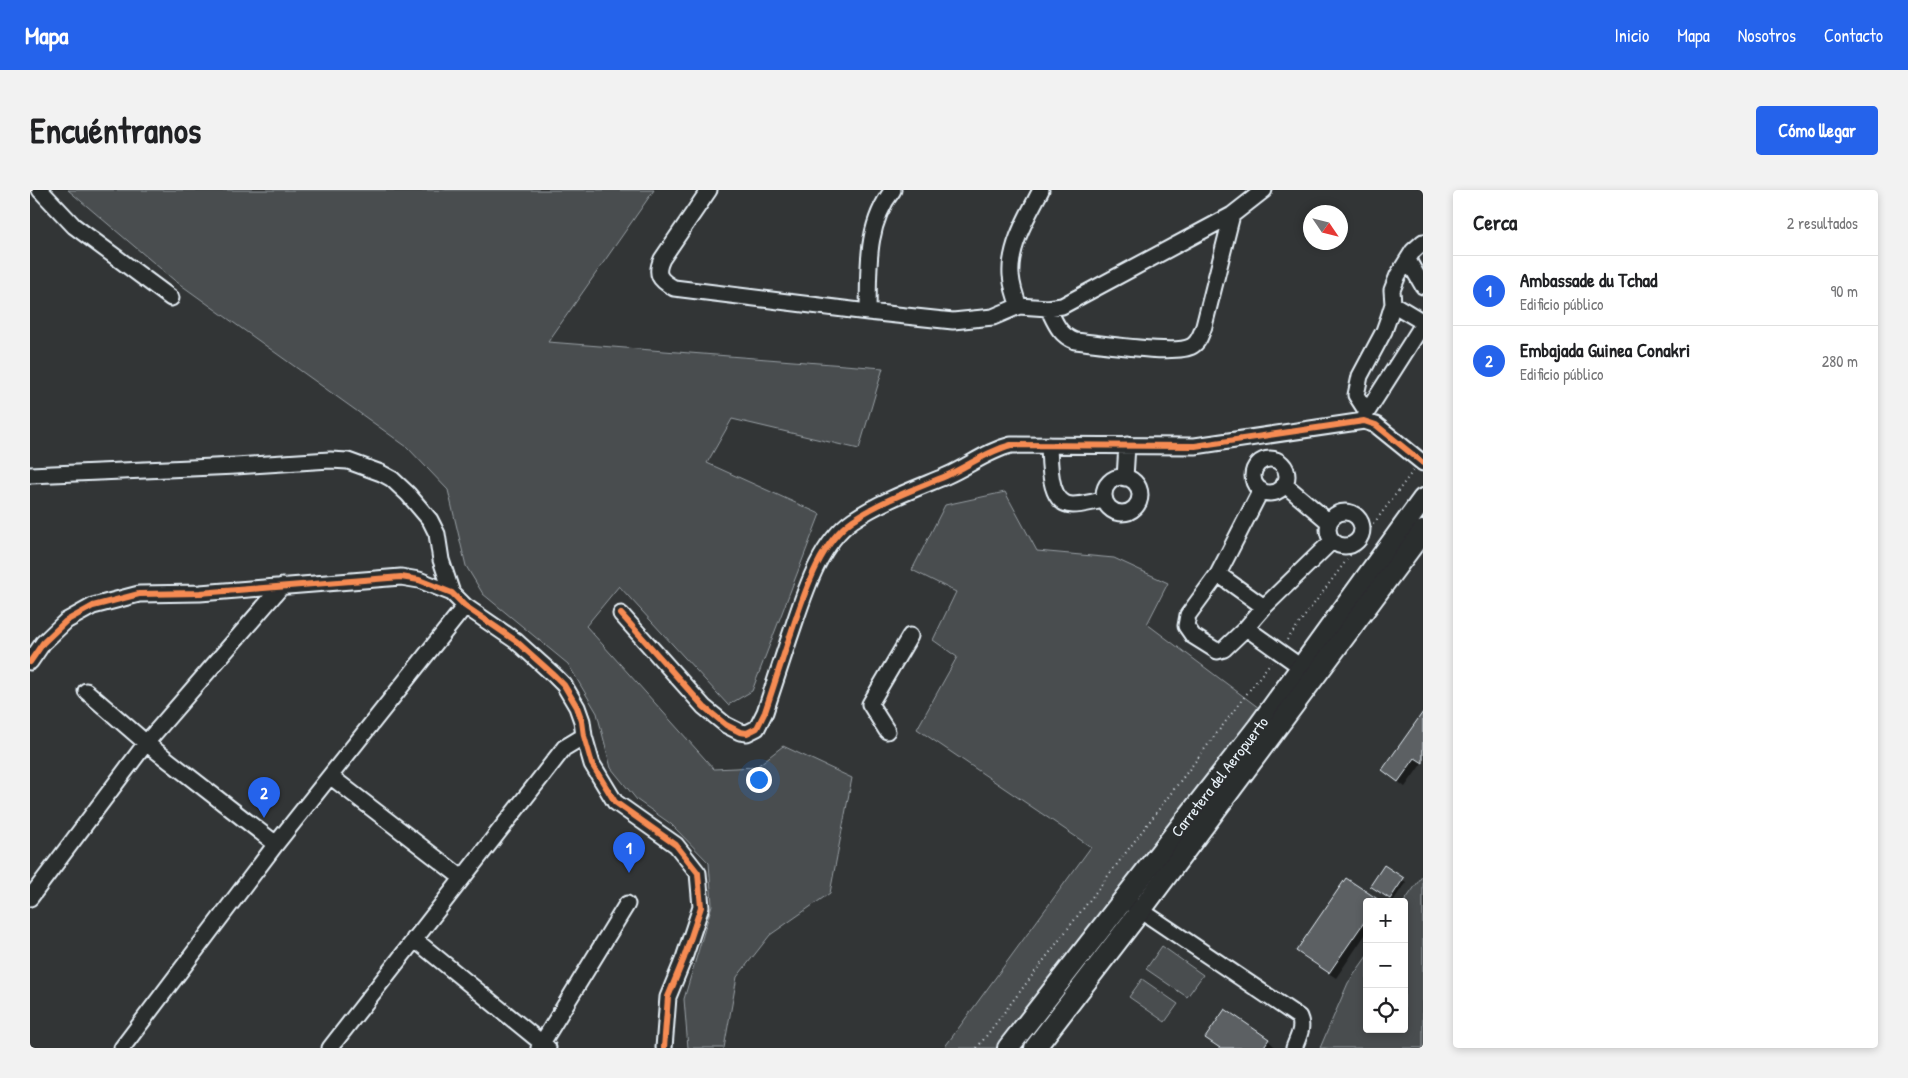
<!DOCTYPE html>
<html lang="es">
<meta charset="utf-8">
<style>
body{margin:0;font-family:"Patrick Hand",sans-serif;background:#f2f2f2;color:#202124}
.controls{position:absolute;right:15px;bottom:15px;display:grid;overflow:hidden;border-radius:5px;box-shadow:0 2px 8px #0003}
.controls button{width:45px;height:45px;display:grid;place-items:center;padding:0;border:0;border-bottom:1px solid #e0e0e0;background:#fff;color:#202124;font:25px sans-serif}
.compass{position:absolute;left:1273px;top:15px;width:45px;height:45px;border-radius:50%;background:#fff;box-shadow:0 2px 8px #0003;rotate:125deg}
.you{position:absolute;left:728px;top:589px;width:18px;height:18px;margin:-12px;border:4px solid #fff;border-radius:50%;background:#1a73e8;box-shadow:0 0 0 8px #1a73e833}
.badge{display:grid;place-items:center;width:32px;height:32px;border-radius:50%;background:#2563eb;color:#fff;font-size:16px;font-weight:700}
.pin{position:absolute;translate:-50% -41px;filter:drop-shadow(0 1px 2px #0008)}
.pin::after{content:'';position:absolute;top:26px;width:18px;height:15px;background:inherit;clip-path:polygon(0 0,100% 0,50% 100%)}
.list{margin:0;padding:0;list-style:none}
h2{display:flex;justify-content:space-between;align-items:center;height:65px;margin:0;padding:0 20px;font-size:21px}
h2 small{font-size:16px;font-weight:400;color:#757577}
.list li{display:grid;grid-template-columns:32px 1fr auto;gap:15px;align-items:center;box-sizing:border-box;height:70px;padding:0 20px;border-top:1px solid #e0e0e0}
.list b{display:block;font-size:19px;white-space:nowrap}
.list p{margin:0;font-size:16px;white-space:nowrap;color:#757577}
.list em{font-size:16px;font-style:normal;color:#757577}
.icon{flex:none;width:28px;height:28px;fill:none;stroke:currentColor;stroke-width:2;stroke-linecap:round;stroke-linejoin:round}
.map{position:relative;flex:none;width:1393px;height:858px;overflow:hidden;border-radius:5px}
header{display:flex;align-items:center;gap:30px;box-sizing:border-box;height:70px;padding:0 25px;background:#2563eb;color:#fff}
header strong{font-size:24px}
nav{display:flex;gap:28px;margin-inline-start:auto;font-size:18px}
.intro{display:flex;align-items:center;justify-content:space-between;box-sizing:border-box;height:120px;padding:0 30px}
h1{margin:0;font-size:35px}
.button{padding:12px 22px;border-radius:5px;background:#2563eb;color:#fff;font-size:18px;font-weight:700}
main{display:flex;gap:30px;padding:0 30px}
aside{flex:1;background:#fff;border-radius:5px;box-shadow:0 2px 8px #0003}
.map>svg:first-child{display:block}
.green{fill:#494d4f;stroke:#989fa4}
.shadow{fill:#0007}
.building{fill:#5c6063;stroke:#e8f1f8}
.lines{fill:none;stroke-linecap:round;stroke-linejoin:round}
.minor-casing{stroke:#e8f1f8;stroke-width:19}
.major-casing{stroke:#e8f1f8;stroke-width:24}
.path{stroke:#e8f1f8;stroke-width:2;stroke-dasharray:1 4;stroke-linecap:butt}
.minor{stroke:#2a2d2e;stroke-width:15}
.major{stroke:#2a2d2e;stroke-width:20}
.cycleway-casing{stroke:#2a2d2e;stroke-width:9}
.cycleway{stroke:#f68b52;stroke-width:6}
.labels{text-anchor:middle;stroke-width:5;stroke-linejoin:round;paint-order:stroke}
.street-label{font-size:16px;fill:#e8f1f8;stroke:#2a2d2e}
</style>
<header>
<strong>Mapa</strong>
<nav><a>Inicio</a><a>Mapa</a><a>Nosotros</a><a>Contacto</a></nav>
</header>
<div class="intro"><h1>Encuéntranos</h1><a class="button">Cómo llegar</a></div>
<main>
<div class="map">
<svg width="1393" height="858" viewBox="0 0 1393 858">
<rect width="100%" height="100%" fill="#323536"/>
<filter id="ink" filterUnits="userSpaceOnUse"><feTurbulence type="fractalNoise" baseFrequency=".02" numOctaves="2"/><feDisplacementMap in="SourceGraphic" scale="10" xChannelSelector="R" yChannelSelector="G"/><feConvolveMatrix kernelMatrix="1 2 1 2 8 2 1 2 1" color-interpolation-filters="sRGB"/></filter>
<g filter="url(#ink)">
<path class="green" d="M38,0H624L518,152L853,178L829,259L702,229L677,273L790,324L722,501L698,515L589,396L556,436L684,579L726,577L753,556L822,588L800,703L740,745L707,787L694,858H658L654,809L682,715L679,673L641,634L607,610L581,578L567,523L538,474L453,404L436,376L418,300L377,257L144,90Z
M975,302L1007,361L1084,368L1138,393L1117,434L1245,530L990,858H914L1061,657L887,539L927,467L903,450L926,402L882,380L915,315Z
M1393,685V858H1290L1318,793L1337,766V839H1374V712Z
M1132,756L1173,785L1157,807L1116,779Z
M1112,789L1148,814L1135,832L1099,807Z"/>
<path class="shadow" d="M1393,524V574L1392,573L1375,597L1353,580Z
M1354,677L1376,692L1363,711L1344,699Z
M1316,689L1349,712H1337V742L1306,788L1274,767L1268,761Z
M1196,820L1238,850L1244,856L1243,858H1189L1183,854L1177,847Z"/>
<path class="building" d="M1393,522V573L1385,568L1368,592L1352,580Z
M1354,675L1374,688L1360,709L1340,696Z
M1316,688L1349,710L1347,712H1337V728L1299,783L1266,761Z
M1195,819L1239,849L1233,858H1190L1175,848Z"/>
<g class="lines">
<defs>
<path id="minor" d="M10,0L44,36L141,108
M679,0L632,69C625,84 629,90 644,98L838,122L923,131L963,127L989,116L1018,118L1032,116L1202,25L1234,0
M1378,70L1393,96
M1363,114L1393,132
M989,116C985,106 982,96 981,85C979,56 998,25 1011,0
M1018,118C1025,132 1029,145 1045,151C1067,153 1146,166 1162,156C1169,152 1171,144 1174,136L1202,25
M838,122C839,80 835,35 863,0
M1337,222L1326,205L1330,186L1354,141L1359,127L1363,114L1362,100L1368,85L1383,61L1393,52
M1334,230L1337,222L1393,134
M1019,255C1020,273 1018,315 1043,315C1053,315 1065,311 1075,310
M1223 286a17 17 0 1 1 34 0a17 17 0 1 1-34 0Z
M0,285L206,276L300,270L318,271L351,283L362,289L378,304L400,330L407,344L411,370L422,403
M1074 305a18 18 0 1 1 36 0a18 18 0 1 1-36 0Z
M1095,288L1097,255
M1254,294L1299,332
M1231,300L1188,384L1158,425L1156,436L1163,446L1187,461L1194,459L1216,438L1271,477
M1298 339a17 17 0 1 1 34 0a17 17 0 1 1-34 0Z
M1188,384L1234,417
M591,424L674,517L696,535L710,542L717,543L727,538L735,522C743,497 751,473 759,449C773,409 787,355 823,330C851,311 885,299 916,286C939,276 957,261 981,255L1165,256L1334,231L1346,235L1393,273
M1216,438L1234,417L1302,351
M0,472L13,453L36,431L63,416L109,404L170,403L371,387L389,390L422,403L435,416L486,451L525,486L534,495L547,517L552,531L554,546L562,574L585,612L646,655L668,683L671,717L654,768L638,807L634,858
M56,501L116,553L246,654
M857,541L840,514L880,446
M300,586L432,688
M0,708L116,553L252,396
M1103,715L1269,827C1274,838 1268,847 1264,858
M384,749L518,858
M92,858L246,654L435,416
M300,858L534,558L554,546
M509,858L597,714"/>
<g id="major">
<path id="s1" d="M978,858L1228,537L1393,309"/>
<path d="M1005,858L1111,720L1393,341"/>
</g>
</defs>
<use href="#minor" class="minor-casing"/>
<use href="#major" class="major-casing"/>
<path class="path" d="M1257,450L1383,281
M947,858L1241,472"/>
<use href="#minor" class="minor"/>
<use href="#major" class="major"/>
<defs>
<path id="cycleway" d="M591,424L674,517L696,535L710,542L717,543L727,538L735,522C743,497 751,473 759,449C773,409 787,355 823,330C851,311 885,299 916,286C939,276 957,261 981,255L1165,256L1334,231L1346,235L1393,273
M0,472L13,453L36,431L63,416L109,404L170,403L371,387L389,390L422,403L435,416L486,451L525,486L534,495L547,517L552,531L554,546L562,574L585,612L646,655L668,683L671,717L654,768L638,807L634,858"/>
</defs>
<use href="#cycleway" class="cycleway-casing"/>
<use href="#cycleway" class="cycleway"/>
</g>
</g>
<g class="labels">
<g class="street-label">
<text dy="6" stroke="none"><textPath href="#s1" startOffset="344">Carretera del Aeropuerto</textPath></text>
</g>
</g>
</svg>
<div class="controls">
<button>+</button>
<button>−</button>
<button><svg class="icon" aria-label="locate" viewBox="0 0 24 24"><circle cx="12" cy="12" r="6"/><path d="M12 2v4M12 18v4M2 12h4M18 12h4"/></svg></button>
</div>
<svg class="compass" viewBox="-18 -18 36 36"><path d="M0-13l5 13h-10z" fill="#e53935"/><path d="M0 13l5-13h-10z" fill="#757577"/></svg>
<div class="you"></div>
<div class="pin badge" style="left:599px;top:683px">1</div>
<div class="pin badge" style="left:234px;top:628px">2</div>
</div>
<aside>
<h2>Cerca<small>2 resultados</small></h2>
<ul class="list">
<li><span class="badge">1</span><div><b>Ambassade du Tchad</b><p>Edificio público</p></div><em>90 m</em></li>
<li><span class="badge">2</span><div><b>Embajada Guinea Conakri</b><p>Edificio público</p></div><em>280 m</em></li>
</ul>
</aside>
</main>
